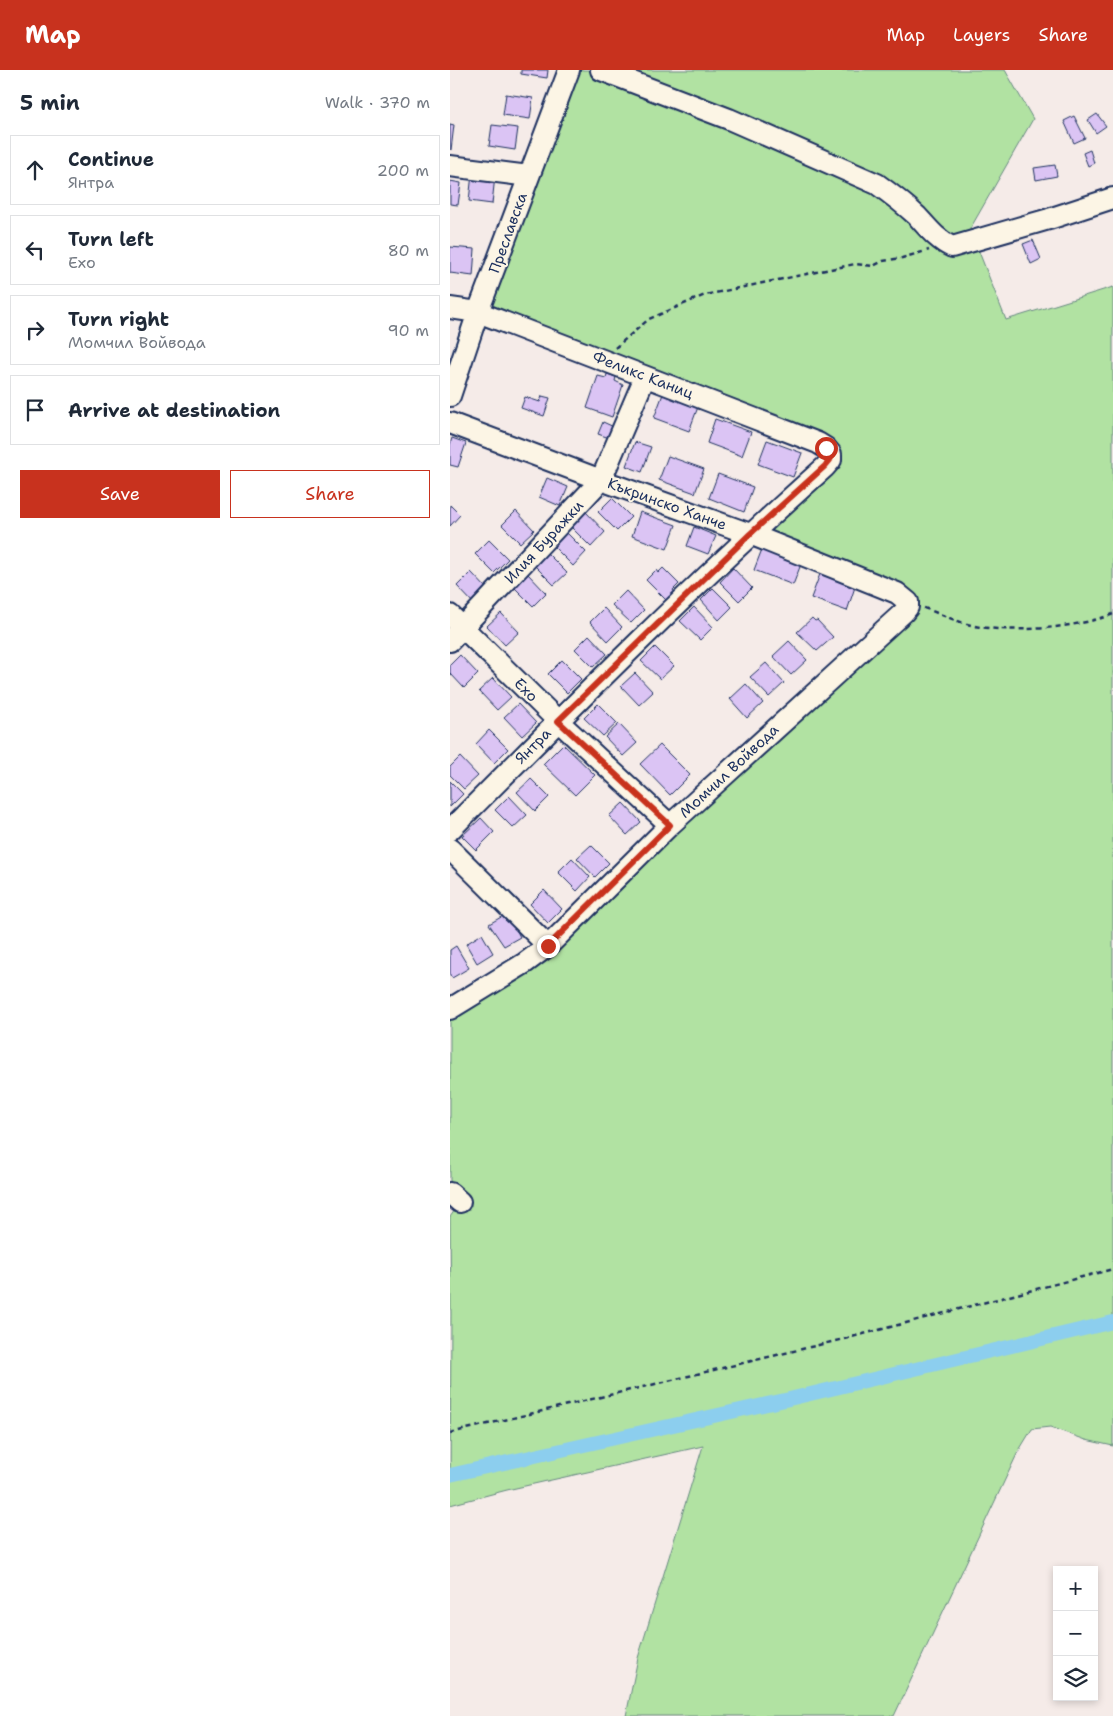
<!DOCTYPE html>
<meta charset="utf-8">
<style>
body{margin:0;font-family:"Shantell Sans",sans-serif;background:#f2f2f3;color:#1f2937}
.controls{position:absolute;right:15px;bottom:15px;display:grid;overflow:hidden;border-radius:0px;box-shadow:0 2px 8px #0003}
.controls button{width:45px;height:45px;display:grid;place-items:center;padding:0;border:0;border-bottom:1px solid #e0e1e3;background:#fff;color:#1f2937;font:25px sans-serif}
.stop{position:absolute;width:15px;height:15px;margin:-11px;border:4px solid #c8321e;border-radius:50%;background:#fff}
.stop.end{background:#c8321e;border-color:#fff;box-shadow:0 1px 5px #0008}
.list{margin:0;padding:0;list-style:none}
h2{display:flex;justify-content:space-between;align-items:center;height:65px;margin:0;padding:0 20px;font-size:21px}
h2 small{font-size:16px;font-weight:400;color:#747a83}
.list li{display:grid;grid-template-columns:32px 1fr auto;gap:15px;align-items:center;box-sizing:border-box;height:70px;margin:0 10px 10px;padding:0 10px;border:1px solid #e0e1e3;border-radius:0px}
.list b{display:block;font-size:19px;white-space:nowrap}
.list p{margin:0;font-size:16px;white-space:nowrap;color:#747a83}
.list em{font-size:16px;font-style:normal;color:#747a83}
.actions{display:flex;gap:10px;padding:15px 20px}
.actions a{flex:1;padding:11px 0;border:1px solid #c8321e;border-radius:0px;text-align:center;font-size:18px;color:#c8321e}
.actions .main{background:#c8321e;color:#fff}
.icon{flex:none;width:28px;height:28px;fill:none;stroke:currentColor;stroke-width:2;stroke-linecap:round;stroke-linejoin:round}
.map{position:relative;flex:none;width:663px;height:1646px;overflow:hidden}
header{display:flex;align-items:center;gap:30px;box-sizing:border-box;height:70px;padding:0 25px;background:#c8321e;color:#fff}
header strong{font-size:24px}
nav{display:flex;gap:28px;margin-inline-start:auto;font-size:18px}
main{display:flex}
aside{flex:1;background:#fff}
.map>svg:first-child{display:block}
.green{fill:#b1e2a2;stroke:#668880}
.lines{fill:none;stroke-linecap:round;stroke-linejoin:round}
.canal{stroke:#8cceee;stroke-width:14}
.building{fill:#dbc4f4;stroke:#1b2f5e}
.minor-casing{stroke:#1b2f5e;stroke-width:24}
.path{stroke:#1b2f5e;stroke-width:2.5;stroke-dasharray:5 4;stroke-linecap:butt}
.minor{stroke:#fcf5e5;stroke-width:20}
.route{stroke:#c8321e;stroke-width:6}
.labels{text-anchor:middle;stroke-width:4;stroke-linejoin:round;paint-order:stroke}
.street-label{font-size:15px;fill:#1b2f5e;stroke:#fcf5e5}
</style>
<header>
<strong>Map</strong>
<nav><a>Map</a><a>Layers</a><a>Share</a></nav>
</header>
<main>
<aside>
<h2>5 min<small>Walk · 370 m</small></h2>
<ul class="list">
<li><svg class="icon" aria-label="ahead" viewBox="0 0 24 24"><path d="M12 20V5M6 11l6-6 6 6"/></svg><div><b>Continue</b><p>Янтра</p></div><em>200 m</em></li>
<li><svg class="icon" aria-label="left" viewBox="0 0 24 24"><path d="M17 20v-9H6M10 6l-5 5 5 5"/></svg><div><b>Turn left</b><p>Ехо</p></div><em>80 m</em></li>
<li><svg class="icon" aria-label="right" viewBox="0 0 24 24"><path d="M7 20v-9h11M14 6l5 5-5 5"/></svg><div><b>Turn right</b><p>Момчил Войвода</p></div><em>90 m</em></li>
<li><svg class="icon" aria-label="arrive" viewBox="0 0 24 24"><path d="M6 21V4h12l-3 4 3 4H6"/></svg><div><b>Arrive at destination</b></div></li>
</ul>
<div class="actions"><a class="main">Save</a><a>Share</a></div>
</aside>
<div class="map">
<svg width="663" height="1646" viewBox="0 0 663 1646">
<rect width="100%" height="100%" fill="#f5ebe8"/>
<filter id="ink" filterUnits="userSpaceOnUse"><feTurbulence type="fractalNoise" baseFrequency=".02" numOctaves="2"/><feDisplacementMap in="SourceGraphic" scale="10" xChannelSelector="R" yChannelSelector="G"/><feConvolveMatrix kernelMatrix="1 2 1 2 8 2 1 2 1" color-interpolation-filters="sRGB"/></filter>
<g filter="url(#ink)">
<path class="green" d="M119,0H555L583,49L520,159L556,250L663,217V1376L636,1370L600,1357L582,1359L568,1382L444,1646H176L188,1588L253,1376L57,1420L0,1435L1,1244L0,1147L10,1133L0,1123V939L48,909L458,537L300,464L381,384L28,242Z"/>
<g class="lines">
<path class="canal" d="M0,1405L335,1330L663,1252"/>
</g>
<path class="building" d="M71,0H98L97,8L71,4Z
M56,24L83,28L80,49L53,45Z
M647,44L656,56L646,63L638,50Z
M624,46L635,68L624,73L614,51Z
M0,54L4,55L1,80L0,79Z
M42,55L68,58L65,80L39,76Z
M640,80L644,93L638,96L633,83Z
M605,95L607,106L586,110L584,98Z
M22,104L45,106L42,134L19,131Z
M0,111L11,113L8,135L0,134Z
M583,170L591,189L581,194L573,174Z
M0,177L25,179L23,206L0,203Z
M157,304L166,307L165,311L173,315L162,347L137,338L148,306L156,308Z
M213,324L248,337L239,361L204,348Z
M92,326L100,328L94,346L71,338L75,327L90,332Z
M265,349L301,362L292,386L257,373Z
M153,352L166,358L162,369L148,364Z
M2,368L16,373L8,397L0,395V375Z
M317,370L352,383L343,407L308,394Z
M185,372L201,377L192,402L176,396Z
M218,386L254,399L245,423L209,410Z
M268,404L303,417L294,442L259,428Z
M97,408L118,417L110,436L89,427Z
M162,428L181,447L167,461L148,442Z
M0,435L10,445L0,456Z
M66,441L84,460L70,473L52,455Z
M136,442L155,462L141,477L121,457Z
M190,442L226,455L217,479L182,466Z
M244,457L266,466L258,484L237,476Z
M117,463L136,482L123,496L103,476Z
M39,470L58,489L44,503L25,484Z
M314,474L353,489L343,515L304,500Z
M97,483L117,503L104,515L84,495Z
M213,498L229,514L223,520L226,524L218,532L196,510L206,500L208,503Z
M283,498L302,518L289,531L270,512Z
M21,502L39,521L25,535L7,516Z
M78,504L96,523L83,536L65,518Z
M370,504L405,517L397,541L361,528Z
M263,518L282,537L269,550L251,530Z
M176,521L194,540L181,553L162,535Z
M244,537L263,557L250,570L230,551Z
M154,538L172,557L158,571L140,552Z
M51,543L69,562L55,575L37,556Z
M362,548L365,551L367,550L383,567L367,581L347,562Z
M139,565L157,584L143,597L125,579Z
M339,571L357,590L341,605L323,586Z
M205,577L224,596L210,609L191,591Z
M10,585L28,604L14,618L0,603V595Z
M112,590L131,609L117,623L98,604Z
M316,593L334,613L319,627L300,607Z
M185,603L203,622L189,635L171,616Z
M43,608L61,627L47,640L29,621Z
M296,614L313,633L297,648L280,629Z
M68,634L86,653L72,666L54,647Z
M148,634L167,653L153,666L134,648Z
M169,654L187,673L173,686L155,667Z
M39,660L58,679L44,693L26,674Z
M113,674L145,705L125,725L93,694Z
M210,675L240,705L220,725L190,694Z
M10,687L28,706L14,719L0,705V697Z
M81,709L99,727L85,741L67,722Z
M0,711L13,724L0,737Z
M59,726L77,745L63,758L45,740Z
M173,733L191,752L177,765L159,746Z
M31,748L44,762L26,780L12,766Z
M141,775L159,793L145,807L127,788Z
M122,788L140,807L127,821L108,802Z
M94,820L112,839L98,853L80,834Z
M53,846L56,851L60,848L70,867L54,876L39,854Z
M32,864L43,883L27,893L16,874Z
M6,876L19,898L2,908L0,905V880Z"/>
<g class="lines">
<defs>
<path id="minor" d="M151,0L279,49L427,114C441,124 454,134 467,146C478,158 487,170 502,177L599,149L663,128
M0,96L79,106
M0,238L28,242L368,373L376,378L381,384V390L375,397C245,513 123,636 0,760
M0,326L28,242L119,0
M0,353L151,410L300,464L447,523L458,532V537L454,542L220,755L98,876L75,893L0,939
M0,545L108,651L220,755
M0,571L151,410L195,307
M0,779L98,876
M0,1123L10,1132"/>
</defs>
<use href="#minor" class="minor-casing"/>
<path class="path" d="M165,278L199,249L255,225L405,194L423,196L433,191L452,188L479,180
M474,538C488,543 503,550 517,554C553,565 629,558 663,544
M0,1363L398,1268L663,1199"/>
<use href="#minor" class="minor"/>
</g>
</g>
<g class="lines" filter="url(#ink)">
<path class="route" d="M98,876L220,755L108,651L300,464L375,396L380,390L382,384L376,378"/>
</g>
<g class="labels">
<g class="street-label">
<text transform="translate(58 163) rotate(-70)" y="5">Преславска</text>
<text transform="translate(193 305) rotate(21)" y="5">Феликс Каниц</text>
<text transform="translate(217 434) rotate(20)" y="5">Къкринско Ханче</text>
<text transform="translate(94 472) rotate(-47)" y="5">Илия Буражки</text>
<text transform="translate(76 620) rotate(45)" y="5">Ехо</text>
<text transform="translate(83 676) rotate(-45)" y="5">Янтра</text>
<text transform="translate(279 701) rotate(-43)" y="5">Момчил Войвода</text>
</g>
</g>
</svg>
<div class="controls">
<button>+</button>
<button>−</button>
<button><svg class="icon" aria-label="layers" viewBox="0 0 24 24"><path d="M12 4l9 5-9 5-9-5zM3 14l9 5 9-5"/></svg></button>
</div>
<div class="stop" style="left:376px;top:378px"></div>
<div class="stop end" style="left:98px;top:876px"></div>
</div>
</main>
